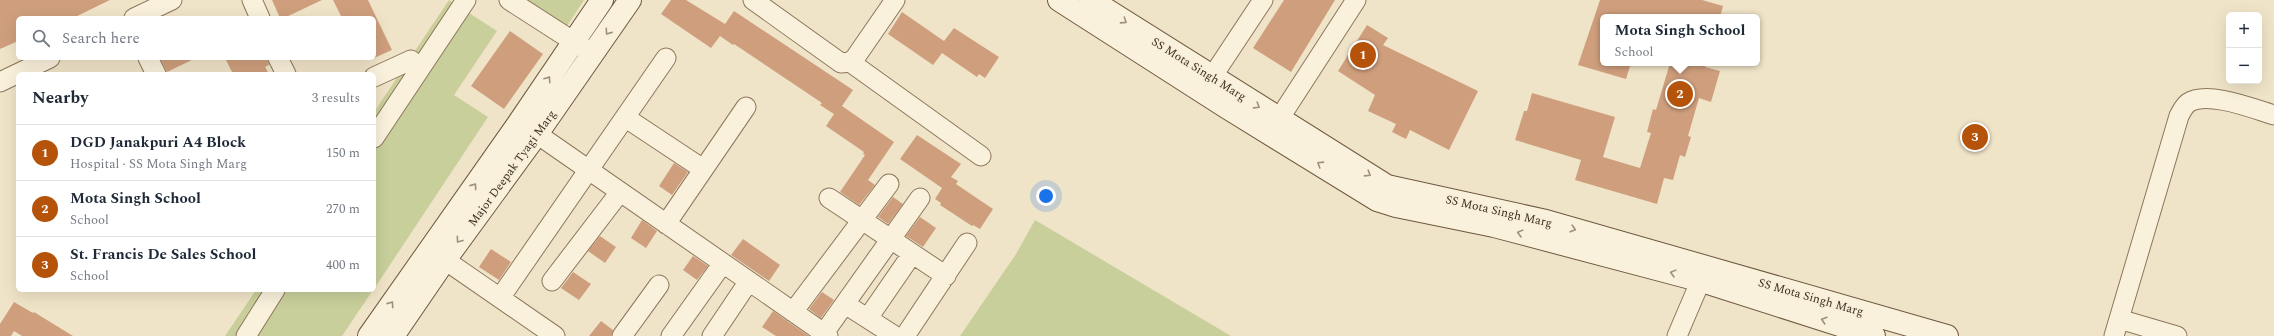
<!DOCTYPE html>
<meta charset="utf-8">
<style>
body{margin:0;font-family:Spectral,serif;background:#f2f2f3;color:#1f2937}
.controls{position:absolute;right:12px;top:12px;display:grid;overflow:hidden;border-radius:6px;box-shadow:0 4px 16px #0002}
.controls button{width:36px;height:36px;display:grid;place-items:center;padding:0;border:0;border-bottom:1px solid #e0e1e3;background:#fff;color:#1f2937;font:20px sans-serif}
.you{position:absolute;left:1046px;top:196px;width:14px;height:14px;margin:-10px;border:3px solid #fff;border-radius:50%;background:#1a73e8;box-shadow:0 0 0 6px #1a73e833}
.badge{display:grid;place-items:center;width:26px;height:26px;border-radius:50%;background:#b45309;color:#fff;font-size:13px;font-weight:700}
.pin{position:absolute;translate:-50% -50%;border:2px solid #fff;box-shadow:0 1px 4px #0006}
.popup{position:absolute;left:1600px;top:14px;width:160px;height:52px;box-sizing:border-box;display:grid;place-content:center;border-radius:6px;background:#fff;filter:drop-shadow(0 1px 3px #0005);font-size:13px;white-space:nowrap;color:#747a83}
.popup b{font-size:15px;color:#1f2937}
.popup::after{content:'';position:absolute;left:50%;top:100%;margin-left:-8px;border:8px solid transparent;border-top-color:#fff}
.list{margin:0;padding:0;list-style:none}
h2{display:flex;justify-content:space-between;align-items:center;height:52px;margin:0;padding:0 16px;font-size:17px}
h2 small{font-size:13px;font-weight:400;color:#747a83}
.list li{display:grid;grid-template-columns:26px 1fr auto;gap:12px;align-items:center;box-sizing:border-box;height:56px;padding:0 16px;border-top:1px solid #e0e1e3}
.list b{display:block;font-size:15px;white-space:nowrap}
.list p{margin:0;font-size:13px;white-space:nowrap;color:#747a83}
.list em{font-size:13px;font-style:normal;color:#747a83}
.icon{flex:none;width:22px;height:22px;fill:none;stroke:currentColor;stroke-width:2;stroke-linecap:round;stroke-linejoin:round}
.map{position:relative;flex:none;width:2274px;height:336px;overflow:hidden}
.search{position:absolute;background:#fff;box-shadow:0 4px 16px #0002;left:16px;top:16px;width:360px;height:44px;display:flex;align-items:center;gap:10px;box-sizing:border-box;padding:0 14px;border-radius:6px;color:#747a83;font-size:15px}
.panel{position:absolute;background:#fff;box-shadow:0 4px 16px #0002;left:16px;top:72px;width:360px;height:220px;border-radius:6px}
.map>svg:first-child{display:block}
.green{fill:#c9cf9b}
.building{fill:#cf9f7d}
.lines{fill:none;stroke-linecap:round;stroke-linejoin:round}
.street-casing{stroke:#8d765c;stroke-width:21}
.secondary-casing{stroke:#6f573f;stroke-width:24}
.street{stroke:#faf1dc;stroke-width:19}
.secondary{stroke:#faf1dc;stroke-width:22}
.oneway{stroke:#9c907e}
.labels{text-anchor:middle;stroke-width:3;stroke-linejoin:round;paint-order:stroke}
.street-label{font-size:12px;fill:#3d2e20;stroke:#f7eed8}
</style>
<div class="map">
<svg width="2274" height="336" viewBox="0 0 2274 336">
<rect width="100%" height="100%" fill="#f0e4c8"/>
<path class="green" d="M449,0L497,31L454,95L488,117L374,289V112Z
M526,0H584L567,26Z
M1035,220L1231,336H960L1016,254Z
M256,290H373L342,336H225Z"/>
<path class="building" d="M0,0H110L73,18H18V41L0,49Z
M272,0H322L284,18H280Z
M333,0H368L392,50L374,58V18H342Z
M671,0H686L725,24L734,11L853,90L842,106L894,142L868,180L875,185L859,205L840,192L865,155L863,154L864,152L826,126L834,114L820,105L822,103L734,44L733,45L720,36L711,48L661,14Z
M1284,0H1335L1291,72L1253,48Z
M1600,0H1702L1723,6L1720,17H1603V63H1631L1626,79L1578,65Z
M902,12L944,41L954,28L999,57L985,78L979,74L977,77L942,53L933,65L888,34Z
M1367,25L1388,38L1383,45L1478,91L1449,150L1410,130L1406,139L1392,132L1396,124L1368,111L1375,95L1338,71Z
M510,31L543,54L504,109L471,86Z
M160,58H196L167,72Z
M225,58H267L269,65L265,67L269,74H233Z
M1670,63H1706L1705,67L1720,71L1711,102L1699,98L1688,136L1691,137L1685,157L1680,155L1673,180L1664,178L1657,204L1575,180L1581,160L1515,140L1524,111H1527L1532,93L1615,117L1603,157L1640,168L1651,133L1647,132L1653,109L1656,110Z
M917,135L961,164L951,177L958,181L956,184L993,209L980,229L973,225L972,226L940,205L941,203L935,199L942,188L900,159Z
M674,163L688,172L672,195L659,186Z
M893,197L903,204L888,224L878,217Z
M920,217L936,228L923,247L906,236Z
M642,220L657,231L646,248L631,238Z
M600,236L616,247L605,263L588,251Z
M743,239L780,265L769,281L731,255Z
M491,249L511,262L499,280L479,267Z
M693,256L708,266L697,280L683,270Z
M573,272L591,284L579,300L561,288Z
M822,292L834,300L821,318L809,309Z
M14,302L33,313L34,312L73,336H22L14,331L11,336H0V324Z
M773,311L787,321L809,336H776L762,327Z
M601,321L613,330L611,336H589Z"/>
<g class="lines">
<defs>
<path id="street" d="M252,0L260,18
M509,0L593,54
M753,0L841,63L850,62L855,58L895,0
M134,18L172,0
M148,58L156,74
M278,58L286,74
M850,62L981,156
M374,77L411,60
M1212,77L1263,0
M0,82L50,58
M626,118L703,169
M1279,119L1356,0
M537,134L828,336
M374,138L466,0
M829,198L946,276
M666,224L746,107
M445,260L555,336
M552,281L620,192
M500,298L666,58
M845,304L895,336
M793,312L889,184
M868,318L912,254
M2119,319L2177,336
M824,333L920,198
M246,336L275,290
M622,336L659,285
M671,336L723,263
M712,336L749,281
M905,336L967,243
M1677,336L1706,268
M2114,336L2179,116C2181,112 2184,106 2188,103C2207,90 2254,109 2274,115"/>
<path id="secondary" d="M1059,0L1226,107L1377,200L1396,206L1494,226L1702,281L1874,336
M1091,0L1387,186L1546,221L1947,336
M369,336L518,124L602,0
M393,336L445,260L537,134L630,0"/>
</defs>
<use href="#street" class="street-casing"/>
<use href="#secondary" class="secondary-casing"/>
<use href="#street" class="street"/>
<use href="#secondary" class="secondary"/>
</g>
<defs><path id="oneway-chevron" d="M-2-3.5L2.5 0L-2 3.5" fill="none" stroke-width="1.6" stroke-linecap="round" stroke-linejoin="round"/></defs>
<g class="oneway">
<use href="#oneway-chevron" transform="translate(1124 21) rotate(33)"/>
<use href="#oneway-chevron" transform="translate(608 32) rotate(125)"/>
<use href="#oneway-chevron" transform="translate(548 79) rotate(-57)"/>
<use href="#oneway-chevron" transform="translate(1257 106) rotate(32)"/>
<use href="#oneway-chevron" transform="translate(1320 164) rotate(-148)"/>
<use href="#oneway-chevron" transform="translate(1368 174) rotate(32)"/>
<use href="#oneway-chevron" transform="translate(474 186) rotate(-55)"/>
<use href="#oneway-chevron" transform="translate(1573 229) rotate(16)"/>
<use href="#oneway-chevron" transform="translate(1520 233) rotate(-165)"/>
<use href="#oneway-chevron" transform="translate(459 240) rotate(126)"/>
<use href="#oneway-chevron" transform="translate(1673 273) rotate(-165)"/>
<use href="#oneway-chevron" transform="translate(391 304) rotate(-55)"/>
<use href="#oneway-chevron" transform="translate(1824 320) rotate(-162)"/>
</g>
<g class="labels">
<g class="street-label">
<text transform="translate(1199 69) rotate(32)" y="4">SS Mota Singh Marg</text>
<text transform="translate(512 168) rotate(-54)" y="4">Major Deepak Tyagi Marg</text>
<text transform="translate(1499 211) rotate(13)" y="4">SS Mota Singh Marg</text>
<text transform="translate(1811 297) rotate(16)" y="4">SS Mota Singh Marg</text>
</g>
</g>
</svg>
<div class="controls">
<button>+</button>
<button>−</button>
</div>
<div class="you"></div>
<div class="pin badge" style="left:1363px;top:55px">1</div>
<div class="pin badge" style="left:1680px;top:94px">2</div>
<div class="popup"><b>Mota Singh School</b>School</div>
<div class="pin badge" style="left:1975px;top:137px">3</div>
<div class="search"><svg class="icon" aria-label="search" viewBox="0 0 24 24"><circle cx="10" cy="10" r="6"/><path d="M15 15l6 6"/></svg>Search here</div>
<section class="panel">
<h2>Nearby<small>3 results</small></h2>
<ul class="list">
<li><span class="badge">1</span><div><b>DGD Janakpuri A4 Block</b><p>Hospital · SS Mota Singh Marg</p></div><em>150 m</em></li>
<li><span class="badge">2</span><div><b>Mota Singh School</b><p>School</p></div><em>270 m</em></li>
<li><span class="badge">3</span><div><b>St. Francis De Sales School</b><p>School</p></div><em>400 m</em></li>
</ul>
</section>
</div>
